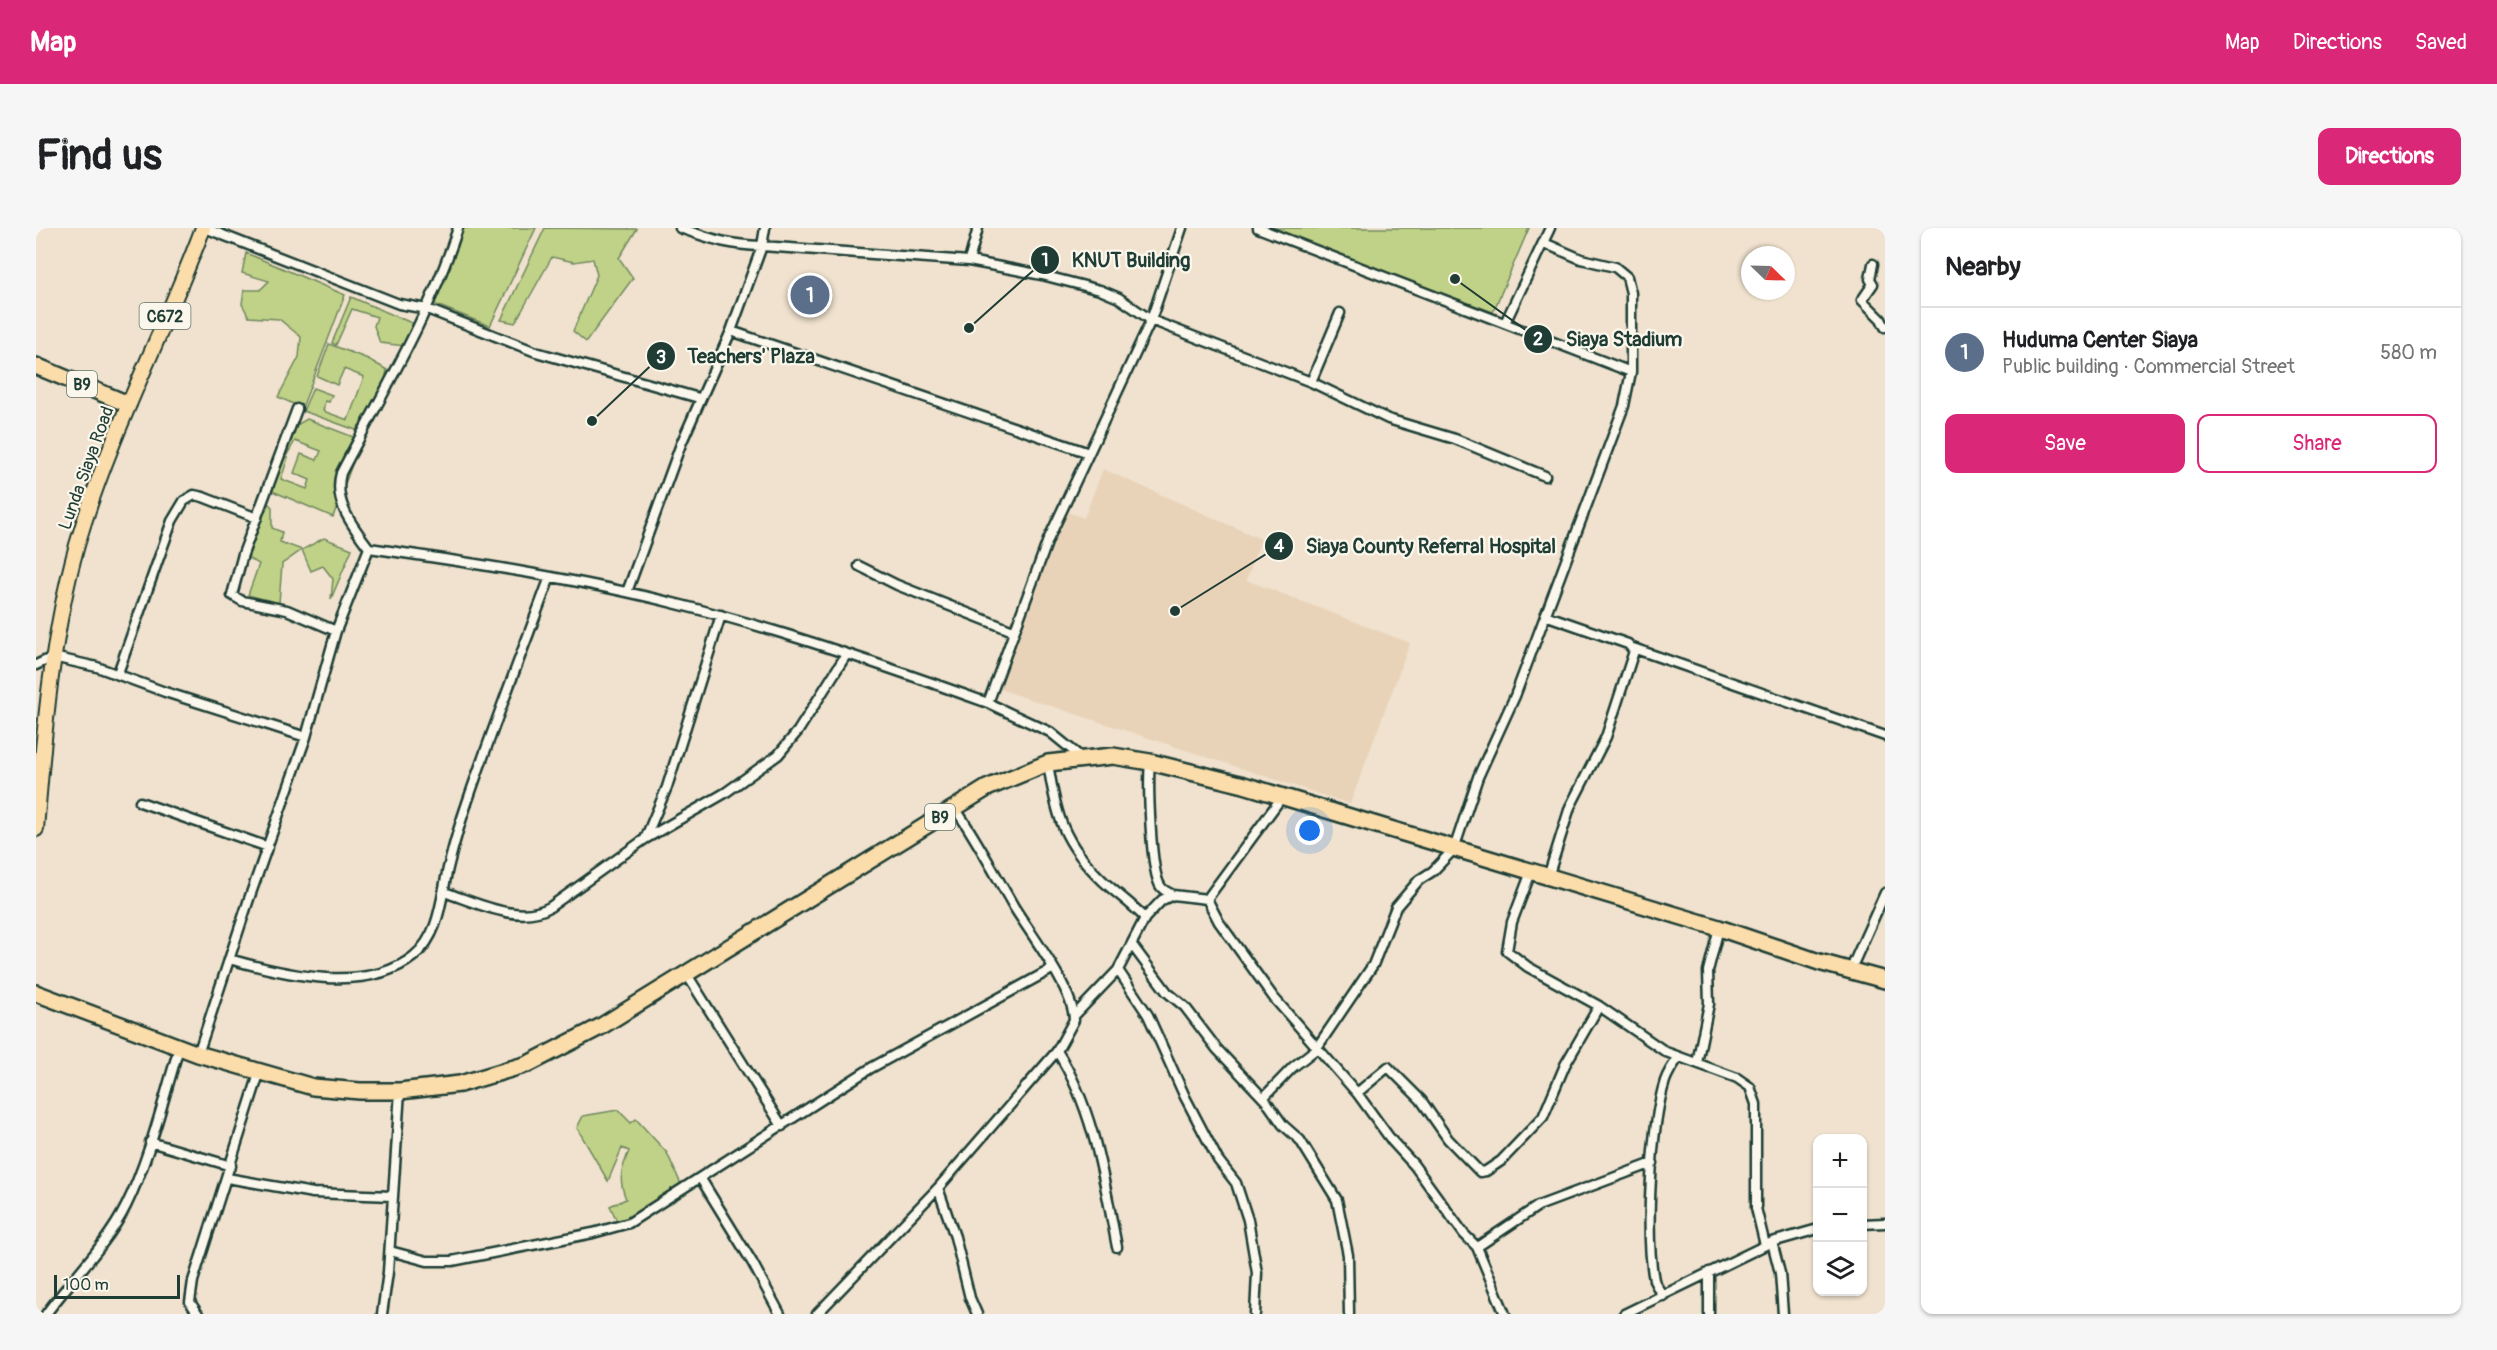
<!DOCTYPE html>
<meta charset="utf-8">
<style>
body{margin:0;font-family:Pangolin,sans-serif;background:#f6f6f6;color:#202124}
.controls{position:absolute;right:18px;bottom:18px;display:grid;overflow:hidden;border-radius:12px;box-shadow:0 2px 4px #0004}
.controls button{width:54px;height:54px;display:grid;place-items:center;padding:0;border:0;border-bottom:2px solid #e0e0e0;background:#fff;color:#202124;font:30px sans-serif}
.compass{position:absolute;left:1705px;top:18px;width:54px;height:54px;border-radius:50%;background:#fff;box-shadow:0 2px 4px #0004;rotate:113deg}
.scale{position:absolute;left:18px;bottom:15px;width:126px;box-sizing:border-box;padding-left:6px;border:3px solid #1f3d34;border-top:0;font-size:16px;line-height:21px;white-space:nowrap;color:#1f3d34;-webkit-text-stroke:4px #fbf7ec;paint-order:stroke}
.you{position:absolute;left:1274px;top:603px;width:21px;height:21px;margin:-15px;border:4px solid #fff;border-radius:50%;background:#1a73e8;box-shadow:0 0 0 9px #1a73e833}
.badge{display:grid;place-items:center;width:39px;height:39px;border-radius:50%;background:#db2777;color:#fff;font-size:20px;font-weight:700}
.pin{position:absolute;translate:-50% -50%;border:3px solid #fff;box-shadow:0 2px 6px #0006}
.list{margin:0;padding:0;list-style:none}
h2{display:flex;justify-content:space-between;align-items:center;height:78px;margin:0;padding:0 24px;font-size:26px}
h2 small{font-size:20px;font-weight:400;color:#757577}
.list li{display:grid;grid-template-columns:39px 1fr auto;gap:18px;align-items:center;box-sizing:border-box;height:90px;padding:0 24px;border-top:2px solid #e0e0e0}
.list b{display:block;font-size:22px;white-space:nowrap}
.list p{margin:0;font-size:20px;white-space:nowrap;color:#757577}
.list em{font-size:20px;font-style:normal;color:#757577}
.actions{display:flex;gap:12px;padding:18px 24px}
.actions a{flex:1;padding:14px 0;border:2px solid #db2777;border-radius:12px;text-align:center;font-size:21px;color:#db2777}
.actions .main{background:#db2777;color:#fff}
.icon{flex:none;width:33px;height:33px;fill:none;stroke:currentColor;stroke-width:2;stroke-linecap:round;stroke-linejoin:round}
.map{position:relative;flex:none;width:1849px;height:1086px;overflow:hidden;border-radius:12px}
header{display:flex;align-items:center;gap:36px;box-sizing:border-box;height:84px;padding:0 30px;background:#db2777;color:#fff}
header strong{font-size:28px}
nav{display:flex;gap:33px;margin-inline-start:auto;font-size:21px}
.intro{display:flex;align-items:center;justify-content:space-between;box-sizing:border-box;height:144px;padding:0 36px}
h1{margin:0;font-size:42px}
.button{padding:15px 27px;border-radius:12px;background:#db2777;color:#fff;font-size:21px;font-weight:700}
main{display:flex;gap:36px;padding:0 36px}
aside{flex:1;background:#fff;border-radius:12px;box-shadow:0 2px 4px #0004}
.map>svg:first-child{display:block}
.built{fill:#e8d3b9}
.green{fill:#c0d287;stroke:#70885e;stroke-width:1.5}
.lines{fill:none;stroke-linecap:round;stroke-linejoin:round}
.street-casing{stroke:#1f3d34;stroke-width:13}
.primary-casing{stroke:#1f3d34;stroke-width:18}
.highway-casing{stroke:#1f3d34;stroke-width:20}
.street{stroke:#fbf7ec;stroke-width:8}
.primary{stroke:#fbddab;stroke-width:14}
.highway{stroke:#fbddab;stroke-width:15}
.labels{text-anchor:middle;stroke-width:4.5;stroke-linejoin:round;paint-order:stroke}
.shield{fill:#fbf7ec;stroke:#61756b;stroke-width:1.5}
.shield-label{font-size:16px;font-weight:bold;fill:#1f3d34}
.street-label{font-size:18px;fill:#1f3d34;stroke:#fbf7ec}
.leader{fill:none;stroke:#1f3d34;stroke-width:2}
.callout-dot{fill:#1f3d34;stroke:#fbf7ec;stroke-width:2}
.mark-label{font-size:18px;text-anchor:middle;font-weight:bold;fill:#fff}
.callout-label{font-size:20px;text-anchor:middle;font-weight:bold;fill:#1f3d34;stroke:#fbf7ec;stroke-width:4.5;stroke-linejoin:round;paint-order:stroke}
</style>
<header>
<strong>Map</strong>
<nav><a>Map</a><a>Directions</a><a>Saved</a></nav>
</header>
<div class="intro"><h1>Find us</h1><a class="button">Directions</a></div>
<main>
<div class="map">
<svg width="1849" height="1086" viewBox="0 0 1849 1086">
<rect width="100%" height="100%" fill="#f0e2ce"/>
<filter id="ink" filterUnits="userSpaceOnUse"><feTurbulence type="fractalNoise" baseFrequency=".0167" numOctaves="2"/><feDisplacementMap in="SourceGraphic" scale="12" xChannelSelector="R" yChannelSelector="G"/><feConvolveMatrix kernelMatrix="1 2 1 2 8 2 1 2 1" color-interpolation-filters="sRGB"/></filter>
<g filter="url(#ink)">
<path class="built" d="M1067,241L1225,311L1210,352L1374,415L1314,576L957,459L1026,282L1048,290Z"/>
<path class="green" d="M423,0H500L454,98L398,76Z
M509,0L601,1L583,30L597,50L550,114L537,103L561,47L557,31L538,34L516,29L479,95L465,92Z
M1226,0H1493L1457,84Z
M210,25L309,67L266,180L242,169L263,129L265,109L243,91L213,89L206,76L208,62H224L233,53L206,45Z
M315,69L378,96L369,118L344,115L338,98L341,89L316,81L300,117L296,115Z
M293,116L332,131L351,142L347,164L320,202L267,183L277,160L296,167L293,174L289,173L287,183L312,192L328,149L308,141L301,157L281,148Z
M271,191L325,212L297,289L234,262L247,228L252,230L245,251L271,261L274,252L258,245L265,226L281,232L285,223L259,213L251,227L247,226L257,199Z
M232,275L236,279V300L246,304L244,314L266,322L288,310L316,321L295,371L297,351L287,338L275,343L266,322L246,336L243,375L212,367L223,336L212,330Z
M582,882L595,895L600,891L631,925L649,965L582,995L574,978L590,971C582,952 585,942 593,923L586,920L572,953L541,900L547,888Z"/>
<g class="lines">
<defs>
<path id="street" d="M169,0L363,76L391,81L500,124L663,170
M422,0C394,87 347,164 305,245C297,274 316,297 333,320C438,335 543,351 645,377C749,403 852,439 952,475
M644,0C676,11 691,17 726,18L729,0
M1222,0L1595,144L1588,178L1479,468L1442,549L1418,621L1397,643L1383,652L1360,679L1337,737L1280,821L1257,839L1227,870
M1508,15L1545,31L1579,39L1591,49L1595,65V144
M933,33L1006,47L1064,62L1083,70L1115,92L1275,154L1304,85
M1837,36L1834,51L1837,56L1826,72L1845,91L1849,99
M1469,95L1514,0
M695,103L1053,225L1012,312L952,475L1014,504L1046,530
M1275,154L1352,191L1419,211L1509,248
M261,181L207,326L196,367L206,373L251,382L300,403
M1053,225L1115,92L1146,0
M823,338L861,357L977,403
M591,364L645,216L695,103L726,18L933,33L942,0
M1509,387L1592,416L1598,423L1570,509L1534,579L1512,649
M1597,420L1849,508
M0,437L17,429L61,439L129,464L270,509
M82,445L136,293L148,273L158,267L167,269L221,290
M1114,534C1112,554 1114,645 1125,659C1127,662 1133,665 1137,667
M1012,535C1020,588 1027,615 1067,653C1081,666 1096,676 1109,690
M104,574L232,619
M609,611L631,559L685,387
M1495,644L1476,694L1471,723L1492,739L1563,778L1630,824L1701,850L1714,859L1720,876V980L1729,1017
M408,664C439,674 483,697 514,679L609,611L689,565L742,527L762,503L810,427
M1171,671L1246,569
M1096,717L1131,764L1149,779L1181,821L1230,873L1247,897L1264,912L1301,972L1312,1027L1313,1086
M193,731C246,746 330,767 378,728C405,706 405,667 413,636C418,616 424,595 431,575C457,499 486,424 514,349
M1082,742L1112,787L1149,869L1182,932L1200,955L1212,992L1221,1045L1219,1086
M1814,743L1849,665
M650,745L746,898
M1038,788L1082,742L1109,690L1126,672L1137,667L1171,671L1183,694L1238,770L1321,865L1356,913L1378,937L1428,1006L1441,1019L1469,1086
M1021,823C1058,881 1068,952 1081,1019
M162,826L213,671L270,509L300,403L333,320
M1661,835L1673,776L1672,743L1683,700
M1321,865L1352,839L1385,872L1412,911L1444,944L1450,943L1465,933L1507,889L1529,837L1563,778
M114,914L195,938
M191,950L277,965L356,968
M665,951L716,1034L744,1086
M902,960L919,1009L934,1070L941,1086
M1826,996L1849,995
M1736,1014L1744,1045L1747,1086
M1441,1019L1502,978L1617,935
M354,1023L391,1033H416L557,1005L593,995L835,840L1016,741
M1627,1068C1624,1063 1620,1058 1618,1052C1609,1007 1615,897 1629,853C1632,844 1637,837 1643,829
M10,1086C36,1050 70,1018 90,978C114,929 127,872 143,820
M162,1086L154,1074L157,1053L223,846
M346,1086L352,1044L364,863
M781,1086L902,960L1021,823L1038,792C1038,762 994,705 978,679C959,646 941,612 919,580
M1588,1086L1736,1014L1782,1001
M1673,1086V1044"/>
<path id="primary" d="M0,601C8,506 15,410 41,317C73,207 127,107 167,0"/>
<path id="highway" d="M0,138L92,176
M0,765L162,826L277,859L324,863H364L424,856L492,836L564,799L951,560L1012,535L1077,528L1114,534L1208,557L1683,700L1783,734L1849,752"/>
</defs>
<use href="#street" class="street-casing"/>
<use href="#primary" class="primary-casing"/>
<use href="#highway" class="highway-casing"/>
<use href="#street" class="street"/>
<use href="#primary" class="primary"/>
<use href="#highway" class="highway"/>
</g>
</g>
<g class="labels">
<g class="shield">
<rect x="103.5" y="75" width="51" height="26" rx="4.5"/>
<rect x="31" y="143" width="30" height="26" rx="4.5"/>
<rect x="889" y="576" width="30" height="26" rx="4.5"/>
</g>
<g class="shield-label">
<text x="129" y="94">C672</text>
<text x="46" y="162">B9</text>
<text x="904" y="595">B9</text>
</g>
<g class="street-label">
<text transform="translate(50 240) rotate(-70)" y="6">Lunda Siaya Road</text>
</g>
</g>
<path class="leader" d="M933 100L1009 32M1419 51L1502 111M556 193L625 128M1139 383L1243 318"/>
<g class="callout-dot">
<circle cx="933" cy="100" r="6"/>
<circle cx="1419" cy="51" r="6"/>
<circle cx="556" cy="193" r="6"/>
<circle cx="1139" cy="383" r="6"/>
<circle cx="1009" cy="32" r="15"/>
<circle cx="1502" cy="111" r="15"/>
<circle cx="625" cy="128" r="15"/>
<circle cx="1243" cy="318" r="15"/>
</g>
<g class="mark-label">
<text x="1009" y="38">1</text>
<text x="1502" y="117">2</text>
<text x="625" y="135">3</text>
<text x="1243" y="324">4</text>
</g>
<g class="callout-label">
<text x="1095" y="39">KNUT Building</text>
<text x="1588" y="118">Siaya Stadium</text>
<text x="715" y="135">Teachers' Plaza</text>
<text x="1395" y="325">Siaya County Referral Hospital</text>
</g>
</svg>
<div class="controls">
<button>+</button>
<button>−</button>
<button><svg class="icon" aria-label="layers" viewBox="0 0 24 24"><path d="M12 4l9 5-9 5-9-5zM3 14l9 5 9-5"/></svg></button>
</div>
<svg class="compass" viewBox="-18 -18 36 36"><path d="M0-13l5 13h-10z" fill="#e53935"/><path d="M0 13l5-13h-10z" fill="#757577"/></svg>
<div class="scale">100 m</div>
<div class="you"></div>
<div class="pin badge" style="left:774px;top:67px;background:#5c6f8a">1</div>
</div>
<aside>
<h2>Nearby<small></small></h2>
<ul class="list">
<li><span class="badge" style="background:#5c6f8a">1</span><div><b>Huduma Center Siaya</b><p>Public building · Commercial Street</p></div><em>580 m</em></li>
</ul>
<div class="actions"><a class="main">Save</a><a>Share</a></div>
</aside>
</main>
